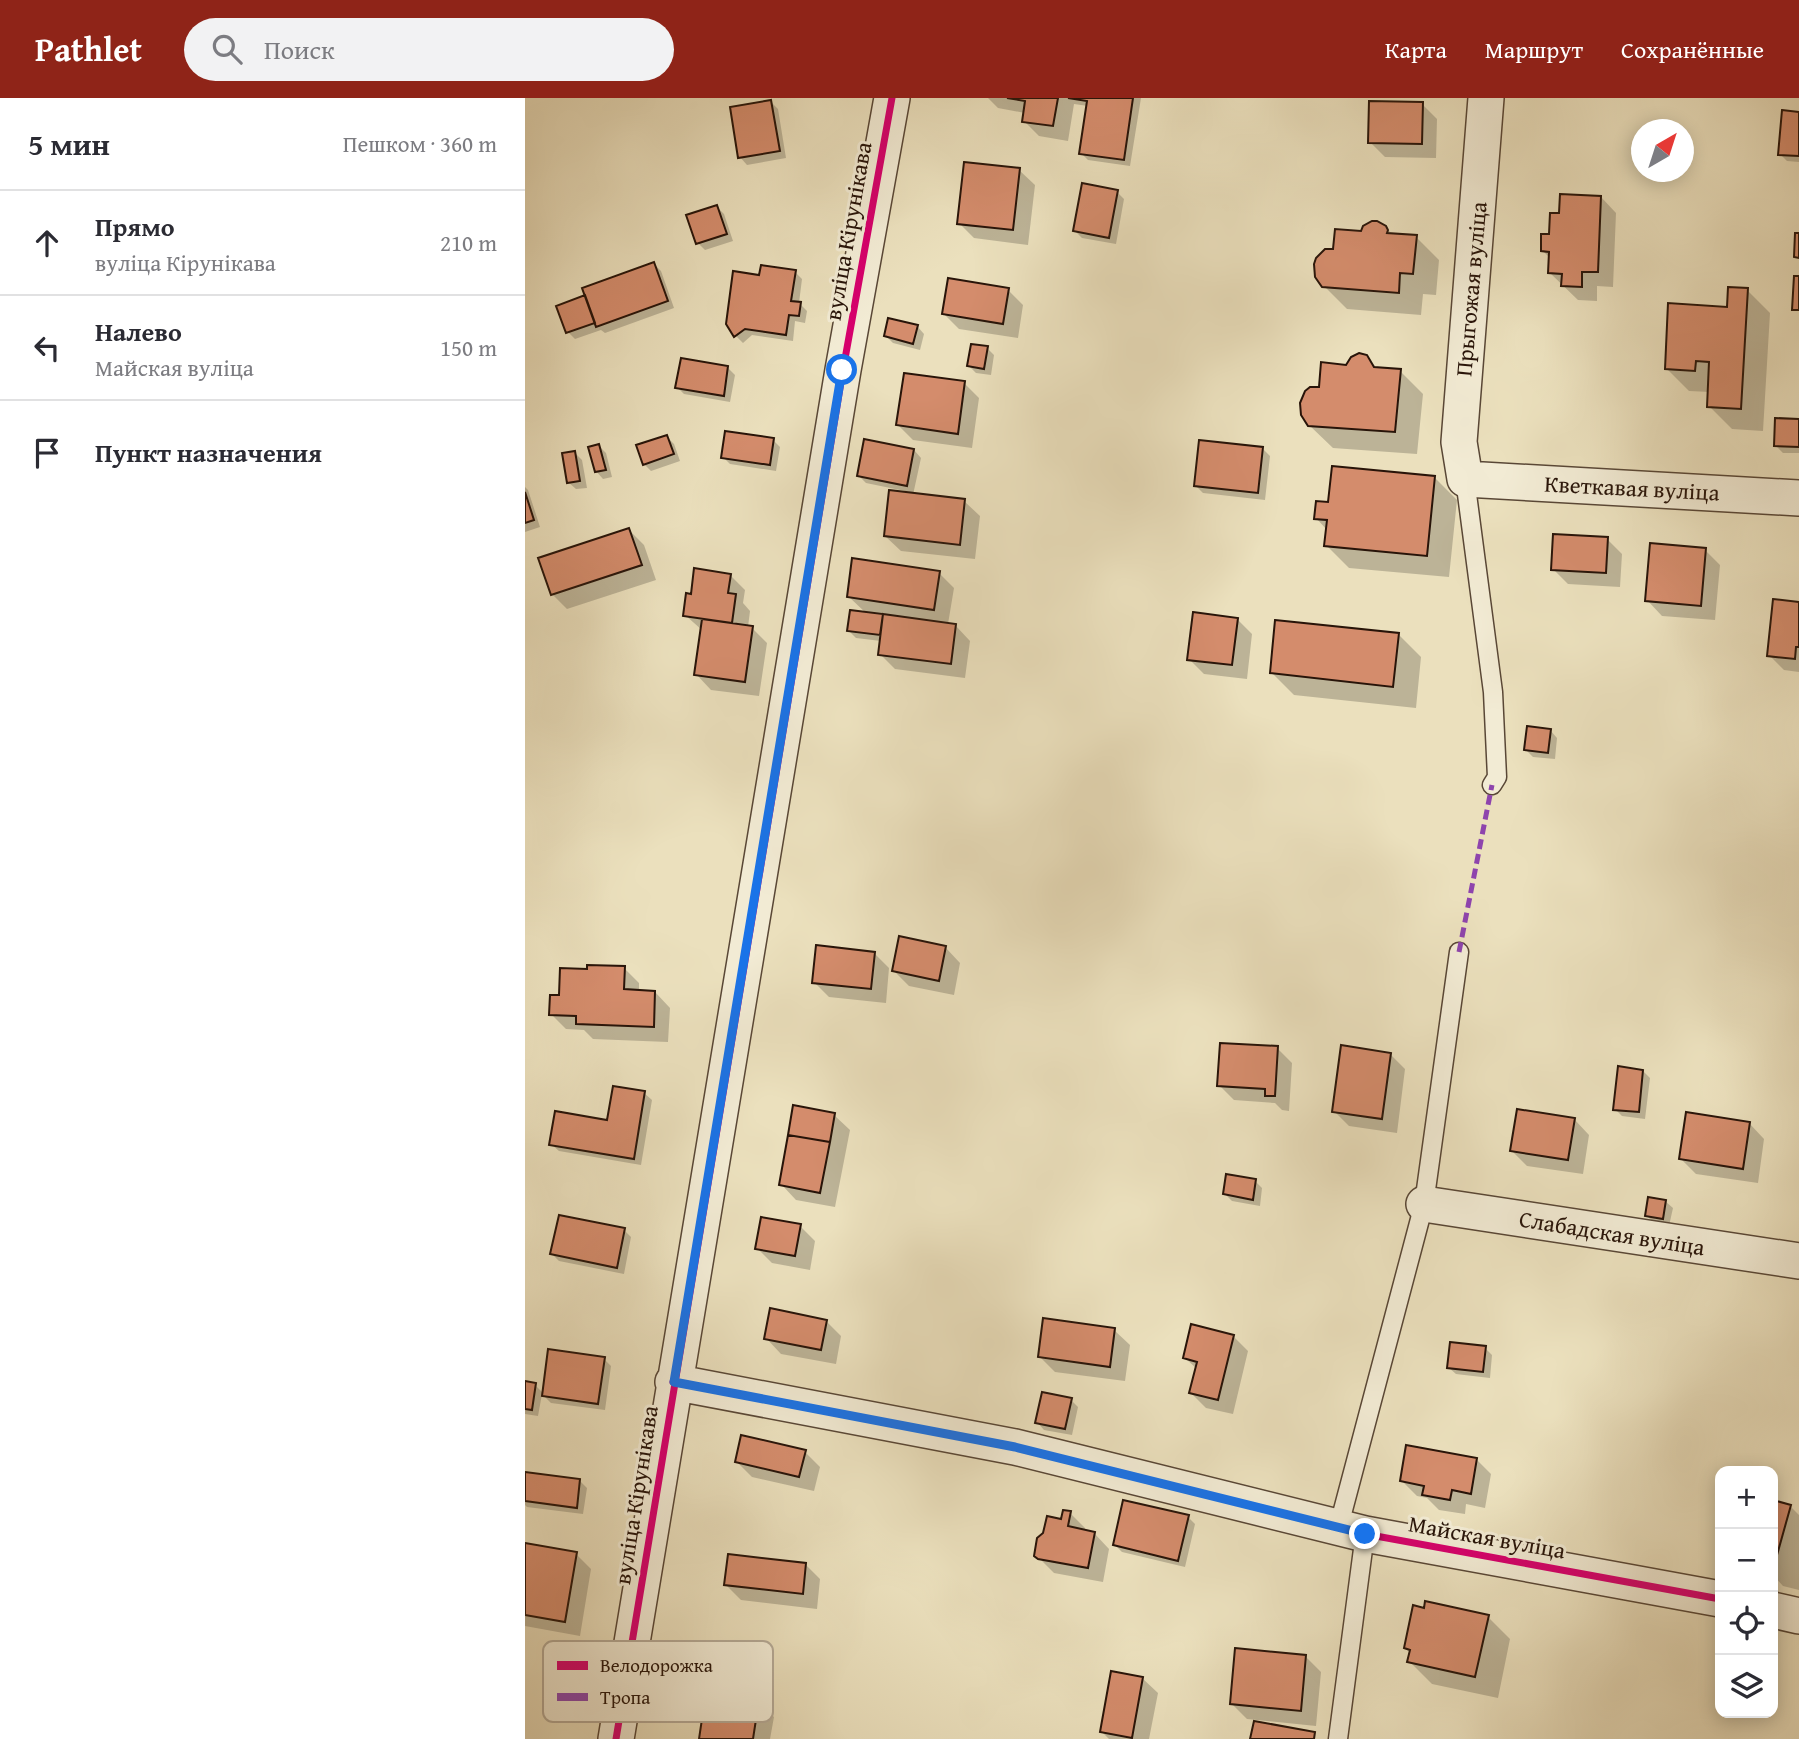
<!DOCTYPE html>
<html lang="ru">
<meta charset="utf-8">
<style>
body{margin:0;font-family:"Gentium Book Plus",serif;background:#f2f2f3;color:#2b2b33}
.controls{position:absolute;right:21px;bottom:21px;display:grid;overflow:hidden;border-radius:14px;box-shadow:0 4px 18px #0003}
.controls button{width:63px;height:63px;display:grid;place-items:center;padding:0;border:0;border-bottom:2px solid #e1e1e2;background:#fff;color:#2b2b33;font:35px sans-serif}
.compass{position:absolute;left:1106px;top:21px;width:63px;height:63px;border-radius:50%;background:#fff;box-shadow:0 4px 18px #0003;rotate:39deg}
.stop{position:absolute;width:21px;height:21px;margin:-16px;border:5px solid #1a73e8;border-radius:50%;background:#fff}
.stop.end{background:#1a73e8;border-color:#fff;box-shadow:0 2px 7px #0008}
.list{margin:0;padding:0;list-style:none}
h2{display:flex;justify-content:space-between;align-items:center;height:91px;margin:0;padding:0 28px;font-size:30px}
h2 small{font-size:23px;font-weight:400;color:#7c7c81}
.list li{display:grid;grid-template-columns:46px 1fr auto;gap:21px;align-items:center;box-sizing:border-box;height:105px;padding:0 28px;border-top:2px solid #e1e1e2}
.list b{display:block;font-size:26px;white-space:nowrap}
.list p{margin:0;font-size:23px;white-space:nowrap;color:#7c7c81}
.list em{font-size:23px;font-style:normal;color:#7c7c81}
.icon{flex:none;width:38px;height:38px;fill:none;stroke:currentColor;stroke-width:2;stroke-linecap:round;stroke-linejoin:round}
.map{position:relative;flex:none;width:1274px;height:1641px;overflow:hidden}
header{display:flex;align-items:center;gap:42px;box-sizing:border-box;height:98px;padding:0 35px;background:#8f2418;color:#fff}
header strong{font-size:33px}
nav{display:flex;gap:38px;margin-inline-start:auto;font-size:24px}
.search{width:490px;height:63px;background:#f2f2f3;display:flex;align-items:center;gap:18px;box-sizing:border-box;padding:0 24px;border-radius:38px;color:#7c7c81;font-size:26px}
main{display:flex}
aside{flex:1;background:#fff}
.map>svg:first-child{display:block}
.shadow{fill:#0003}
.building{fill:#d48c6c;stroke:#281409;stroke-width:2}
.lines{fill:none;stroke-linecap:round;stroke-linejoin:round}
.service-casing{stroke:#594736;stroke-width:21}
.minor-casing{stroke:#594736;stroke-width:38}
.service{stroke:#f2ebd4;stroke-width:18}
.minor{stroke:#f2ebd4;stroke-width:35}
.quiet{stroke:#8e44ad;stroke-width:5;stroke-dasharray:10 5;stroke-linecap:butt}
.cycleway-casing{stroke:#f2ebd4;stroke-width:11}
.cycleway{stroke:#d6006c;stroke-width:7}
.route{stroke:#1a73e8;stroke-width:9}
.labels{text-anchor:middle;stroke-width:6;stroke-linejoin:round;paint-order:stroke}
.street-label{font-size:23px;fill:#281409;stroke:#f2ebd4}
.key{fill:#f2ebd4;stroke:#b5aa97;stroke-width:2}
.key-label{font-size:19px;fill:#281409}
</style>
<header>
<strong>Pathlet</strong>
<div class="search"><svg class="icon" aria-label="search" viewBox="0 0 24 24"><circle cx="10" cy="10" r="6"/><path d="M15 15l6 6"/></svg>Поиск</div>
<nav><a>Карта</a><a>Маршрут</a><a>Сохранённые</a></nav>
</header>
<main>
<aside>
<h2>5 мин<small>Пешком · 360 m</small></h2>
<ul class="list">
<li><svg class="icon" aria-label="ahead" viewBox="0 0 24 24"><path d="M12 20V5M6 11l6-6 6 6"/></svg><div><b>Прямо</b><p>вуліца Кірунікава</p></div><em>210 m</em></li>
<li><svg class="icon" aria-label="left" viewBox="0 0 24 24"><path d="M17 20v-9H6M10 6l-5 5 5 5"/></svg><div><b>Налево</b><p>Майская вуліца</p></div><em>150 m</em></li>
<li><svg class="icon" aria-label="arrive" viewBox="0 0 24 24"><path d="M6 21V4h12l-3 4 3 4H6"/></svg><div><b>Пункт назначения</b></div></li>
</ul>
</aside>
<div class="map">
<svg width="1274" height="1641" viewBox="0 0 1274 1641">
<rect width="100%" height="100%" fill="#ebe0bd"/>
<filter id="stains"><feTurbulence type="fractalNoise" baseFrequency=".00286" numOctaves="4"/><feColorMatrix values="0 0 0 0 .2 0 0 0 0 .09 0 0 0 0 .02 0 0 0 .5 -.17"/></filter>
<radialGradient id="worn" r=".72"><stop offset=".6" stop-color="#630" stop-opacity="0"/><stop offset="1" stop-color="#630" stop-opacity=".3"/></radialGradient>
<path class="shadow" d="M463,0H616L605,68L563,62L556,55L563,8L549,6L543,43L514,38L499,23L500,15L473,10Z
M246,4L253,11L261,60L222,67L215,59Z
M897,6L912,21L911,60L860,59L845,44Z
M1274,15V64L1262,63L1255,56Z
M494,72L510,87L503,147L449,140L434,125Z
M592,94L599,101L591,146L557,140L550,133Z
M1076,99L1091,115L1088,189L1072,188V203L1053,202L1025,175L1026,161L1017,152L1036,117Z
M192,109L199,116L208,143L180,152L173,145Z
M860,129L868,137L891,139L914,162L911,197L898,196L896,217L822,211L799,188L810,152L837,135Z
M129,166L136,173L149,210L80,235L76,232L50,241L43,234Z
M270,174L277,181L274,205L282,213L280,225L270,223L268,243L227,237L218,245L211,238L236,179Z
M483,192L498,207L493,240L434,231L419,216Z
M1222,192L1245,215L1238,333L1207,331L1184,308L1185,294L1164,293L1141,270Z
M392,228L399,236L395,252L368,245L361,238Z
M462,250L469,257L466,277L451,275L444,268Z
M841,259L853,271L875,273L898,296L892,356L808,350L784,327L796,291Z
M203,270L210,277L205,304L159,296L152,289Z
M439,285L454,300L447,350L388,342L373,327Z
M1274,323V355H1258L1251,348Z
M142,339L149,346L155,363L126,373L119,366Z
M248,342L255,349L251,373L205,366L198,359Z
M74,348L81,355L87,379L78,381L71,373Z
M738,351L745,358L740,402L678,395L671,388Z
M389,352L396,360L388,397L439,403L455,418L450,461L376,453L360,438L385,394L341,385L334,378Z
M50,355L57,362L62,390L51,391L43,384Z
M909,379L932,402L924,479L824,470L801,447L802,432L791,420L805,406Z
M0,389L3,392L15,429L0,434Z
M104,432L119,447L131,482L42,511L27,496Z
M1082,441L1097,456L1095,489L1043,486L1028,471Z
M1180,452L1195,467L1190,522L1137,518L1122,502Z
M414,475L429,490L423,526L430,527L445,543L440,580L370,571L355,556L356,543L331,540L324,533L342,516L323,498Z
M205,477L220,492L218,505L225,513L223,529L227,530L242,545L234,598L186,592L171,576L177,532L160,517L168,498Z
M1274,506V574L1259,572L1244,557Z
M712,521L727,536L722,581L679,576L664,561Z
M873,536L896,559L891,610L769,597L747,575Z
M1025,632L1032,640L1030,661L1008,659L1001,652Z
M420,849L435,865L429,897L384,888L369,873Z
M349,855L364,870L361,905L304,899L289,884Z
M99,870L114,885V894H130L145,910L143,944L68,941L59,932L41,931L26,916L35,899Z
M752,950L767,965L764,1013L757,1012L750,1005L709,1002L694,987Z
M865,956L880,971L872,1035L824,1028L809,1013Z
M1118,973L1125,980L1120,1021L1097,1018L1090,1011Z
M119,995L127,1002L116,1067L34,1053L26,1046L84,1024Z
M309,1017L325,1032L310,1109L271,1102L256,1086Z
M1049,1021L1064,1037L1058,1076L1002,1068L987,1053Z
M1224,1025L1239,1041L1233,1085L1171,1076L1156,1061Z
M730,1083L737,1090L735,1108L707,1103L700,1096Z
M1140,1103L1148,1110L1144,1128L1129,1125L1122,1118Z
M275,1128L290,1143L285,1172L247,1165L232,1150Z
M99,1132L106,1139L99,1176L34,1163L27,1156Z
M301,1223L316,1238L311,1266L256,1256L241,1240Z
M589,1232L605,1247L600,1283L530,1274L515,1259Z
M708,1238L723,1253L708,1316L681,1310L666,1295L672,1271L660,1260Z
M960,1250L967,1257L965,1280L931,1276L923,1269Z
M79,1261L86,1268L80,1312L26,1305L17,1296L13,1318L0,1316V1285L10,1287L19,1296Z
M546,1302L553,1309L547,1337L519,1332L512,1324Z
M280,1354L295,1369L289,1393L227,1379L212,1364Z
M951,1361L966,1376L960,1410L941,1406L940,1416L914,1412L902,1400L892,1398L877,1383Z
M0,1375L55,1383L62,1390L58,1416L2,1409L0,1407Z
M1248,1403L1265,1408L1274,1417V1492L1258,1488L1248,1477Z
M545,1415L560,1430V1434L569,1435L584,1451L578,1484L529,1475L511,1457Z
M663,1419L670,1426L660,1469L597,1454L590,1447Z
M0,1447L51,1456L66,1471L55,1538L0,1528Z
M280,1466L295,1481L292,1511L216,1502L201,1487Z
M963,1519L985,1541L973,1600L907,1586L884,1563L886,1555L880,1550Z
M781,1559L796,1574L791,1628L722,1621L707,1606Z
M617,1580L633,1595L624,1641H584L577,1634Z
M233,1603L249,1619L245,1641H176Z"/>
<path class="building" d="M482,0H533L528,28L497,24L500,3Z
M543,0H608L599,62L554,56L562,3Z
M246,2L255,53L213,60L205,9Z
M844,3L898,4L897,46L843,45Z
M1257,12L1274,14V58L1253,57Z
M439,64L495,70L488,132L432,126Z
M557,85L593,92L584,140L548,133Z
M1035,96L1076,98L1073,174H1057V189L1036,188L1037,176L1023,175L1024,154L1016,153V136H1024L1025,115H1034Z
M192,107L202,136L171,146L161,117Z
M847,123H852L861,128L863,132L862,135L892,137L888,176L875,175L874,195L797,189L790,179L789,166L791,160L800,151H808L810,131L836,133L838,128Z
M1270,135H1274V160L1269,159Z
M129,164L143,203L71,229L57,190Z
M236,167L271,172L266,203L276,204L274,218L264,217L261,237L220,231L209,239L201,226L208,173L234,177Z
M1269,178H1274V212H1267Z
M423,180L484,190L478,226L417,216Z
M1203,189L1223,190L1216,311L1182,309L1184,264L1171,263L1170,273L1140,271L1143,205L1202,209Z
M60,197L70,225L41,235L31,208Z
M363,220L393,227L388,246L359,238Z
M446,246L463,248L459,271L442,268Z
M834,255L842,257L849,269L876,271L870,334L783,328L776,317L775,305L780,293L785,289H794L796,264L821,267L826,259Z
M156,260L203,268L199,298L150,290Z
M379,275L440,283L433,336L371,327Z
M1250,320L1274,321V349L1249,348Z
M200,333L249,340L245,367L196,360Z
M142,337L149,356L118,367L111,347Z
M339,341L389,351L382,388L332,378Z
M674,342L738,349L733,395L669,388Z
M74,346L81,372L70,374L63,349Z
M50,353L55,383L42,385L37,355Z
M807,368L910,378L902,458L799,448L802,422L789,421L791,403L803,404Z
M364,392L440,401L435,447L359,438Z
M0,394L9,422L0,425Z
M104,430L117,467L26,497L13,460Z
M1028,436L1083,439L1081,475L1026,472Z
M1125,445L1181,450L1176,508L1120,503Z
M327,460L415,473L409,512L322,499Z
M169,470L206,476L203,495L211,496L207,525L158,518L161,495L166,496Z
M1248,501L1274,504V549H1271L1270,561L1242,558Z
M325,512L358,516L355,537L322,533Z
M668,514L713,520L707,567L662,562Z
M358,516L431,526L426,566L353,557Z
M177,521L228,528L220,584L169,577Z
M750,522L874,535L868,589L745,575Z
M1002,628L1026,631L1023,655L999,652Z
M374,838L421,848L414,883L367,873Z
M291,847L350,854L346,891L287,885Z
M62,867L100,868L99,891L130,893L129,929L51,926V918L24,917L25,897H34L35,870L62,871Z
M695,945L753,948L750,998H740V991L692,988Z
M816,947L866,955L857,1021L807,1014Z
M1093,968L1118,972L1114,1014L1088,1012Z
M88,988L120,993L109,1061L24,1047L30,1013L82,1022Z
M268,1007L310,1015L305,1044L263,1037Z
M992,1011L1050,1020L1043,1062L985,1053Z
M1161,1014L1225,1024L1218,1071L1154,1061Z
M263,1037L305,1044L295,1095L254,1087Z
M701,1076L731,1081L728,1102L698,1096Z
M1123,1099L1141,1102L1138,1121L1120,1118Z
M34,1117L100,1130L92,1170L25,1156Z
M236,1119L276,1126L270,1158L230,1151Z
M245,1210L302,1222L296,1252L239,1241Z
M518,1220L590,1230L585,1269L513,1259Z
M666,1226L709,1237L693,1302L664,1295L672,1264L658,1260Z
M925,1244L961,1248L958,1274L922,1270Z
M23,1251L80,1259L73,1306L17,1298Z
M0,1283L11,1285L7,1312L0,1311Z
M517,1294L547,1300L540,1331L510,1325Z
M216,1337L281,1352L274,1379L210,1364Z
M881,1347L952,1360L946,1396L927,1392L925,1402L897,1397L899,1388L875,1383Z
M0,1374L55,1381L52,1410L0,1403Z
M598,1402L664,1417L653,1463L588,1447Z
M1248,1402L1266,1407L1252,1457L1248,1456Z
M538,1412L546,1413L543,1428L570,1434L563,1470L513,1461L509,1458L512,1440L518,1435L522,1418L536,1421Z
M0,1445L52,1454L40,1524L0,1517Z
M203,1456L281,1465L278,1496L199,1487Z
M900,1503L964,1517L950,1579L882,1564L885,1552L879,1550L888,1507L899,1510Z
M710,1550L781,1557L776,1613L705,1606Z
M586,1573L618,1579L607,1640L575,1634Z
M181,1594L234,1602L228,1641H174Z
M729,1623L790,1634L789,1641H725Z"/>
<g class="lines">
<defs>
<path id="service" d="M940,381L968,594L972,679L967,687
M813,1431L899,1106L934,854
M813,1641L840,1436"/>
<path id="minor" d="M961,0L934,344L940,381L1274,400
M899,1106L1274,1163
M148,1284L490,1349L840,1436L1195,1501
M1248,1512L1274,1518
M91,1641L318,272L367,0"/>
</defs>
<use href="#service" class="service-casing"/>
<use href="#minor" class="minor-casing"/>
<use href="#service" class="service"/>
<use href="#minor" class="minor"/>
<path class="quiet" d="M934,854L967,687"/>
<defs>
<path id="cycleway" d="M148,1284L490,1349L840,1436L1195,1501
M91,1641L318,272L367,0"/>
</defs>
<use href="#cycleway" class="cycleway-casing"/>
<use href="#cycleway" class="cycleway"/>
</g>
<g class="lines">
<path class="route" d="M317,272L149,1284L490,1349L840,1436"/>
</g>
<g class="labels">
<g class="street-label">
<text transform="translate(323 133) rotate(-80)" y="8">вуліца Кірунікава</text>
<text transform="translate(946 191) rotate(-85)" y="8">Прыгожая вуліца</text>
<text transform="translate(1107 390) rotate(3)" y="8">Кветкавая вуліца</text>
<text transform="translate(1087 1135) rotate(9)" y="8">Слабадская вуліца</text>
<text transform="translate(111 1397) rotate(-81)" y="8">вуліца Кірунікава</text>
<text transform="translate(962 1439) rotate(10)" y="8">Майская вуліца</text>
</g>
</g>
<rect x="18" y="1543" width="230" height="81" rx="10" class="key"/>
<rect x="32" y="1563" width="31" height="9" fill="#d6006c"/>
<rect x="32" y="1595" width="31" height="8" fill="#8e44ad"/>
<g class="key-label">
<text x="75" y="1574">Велодорожка</text>
<text x="75" y="1606">Тропа</text>
</g>
<rect width="100%" height="100%" filter="url(#stains)"/>
<rect width="100%" height="100%" fill="url(#worn)"/>
</svg>
<div class="controls">
<button>+</button>
<button>−</button>
<button><svg class="icon" aria-label="locate" viewBox="0 0 24 24"><circle cx="12" cy="12" r="6"/><path d="M12 2v4M12 18v4M2 12h4M18 12h4"/></svg></button>
<button><svg class="icon" aria-label="layers" viewBox="0 0 24 24"><path d="M12 4l9 5-9 5-9-5zM3 14l9 5 9-5"/></svg></button>
</div>
<svg class="compass" viewBox="-18 -18 36 36"><path d="M0-13l5 13h-10z" fill="#e53935"/><path d="M0 13l5-13h-10z" fill="#7c7c81"/></svg>
<div class="stop" style="left:317px;top:272px"></div>
<div class="stop end" style="left:840px;top:1436px"></div>
</div>
</main>
